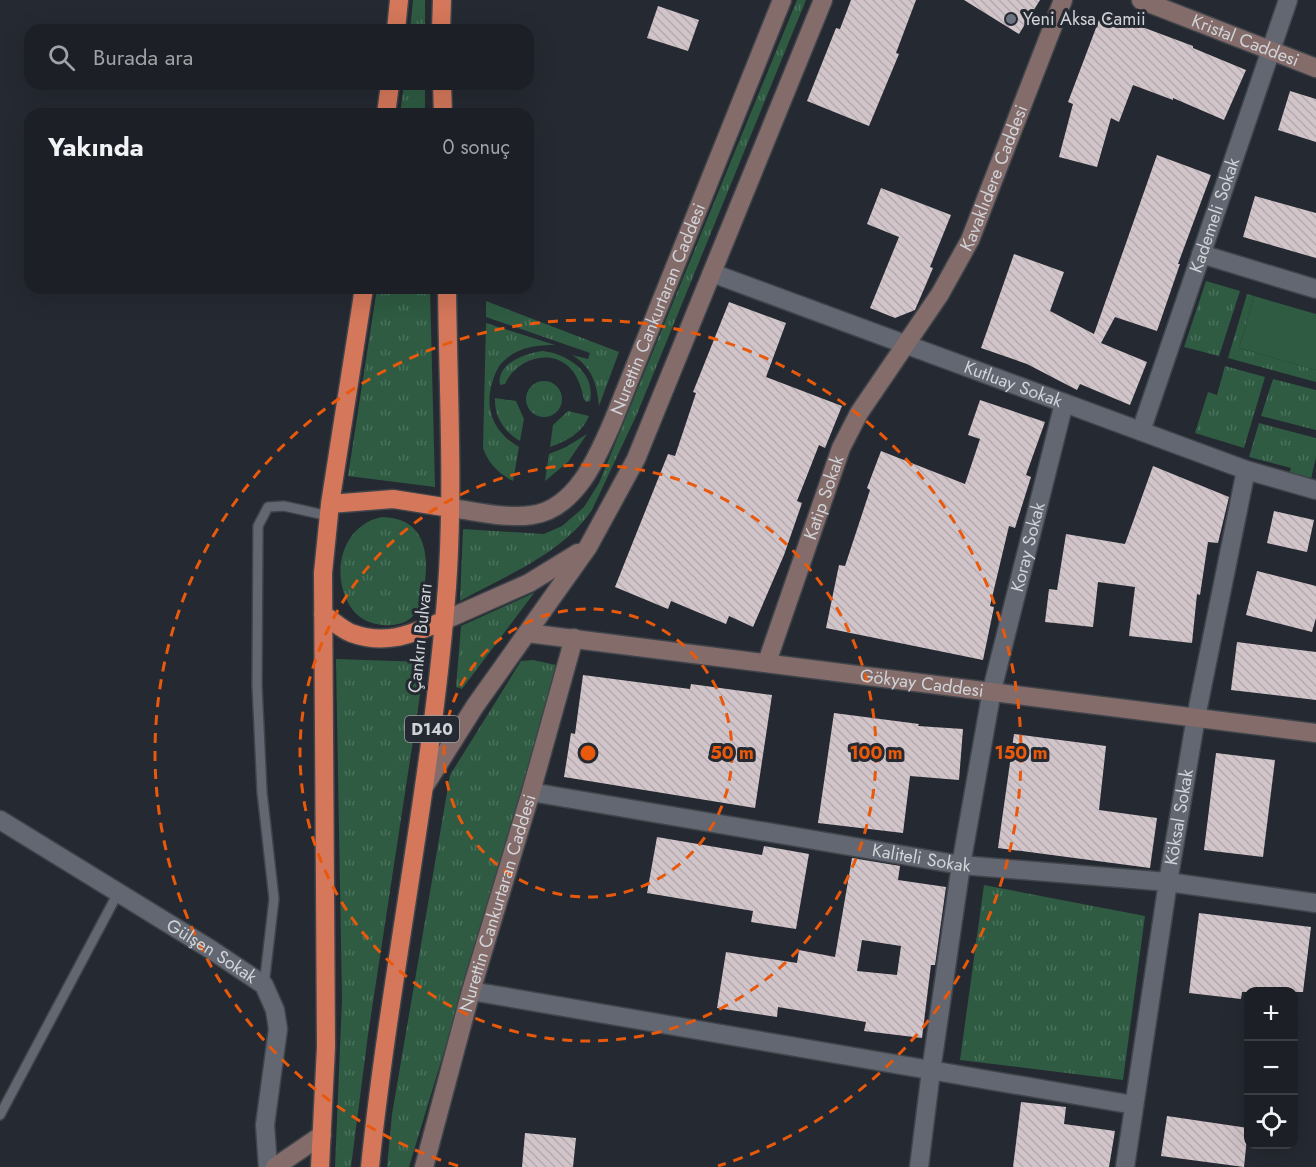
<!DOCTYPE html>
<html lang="tr">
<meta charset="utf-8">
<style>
body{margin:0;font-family:Jost,sans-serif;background:#292c32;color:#f1f3f6}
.controls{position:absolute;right:18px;bottom:18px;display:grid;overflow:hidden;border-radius:12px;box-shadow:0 6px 24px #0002}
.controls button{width:54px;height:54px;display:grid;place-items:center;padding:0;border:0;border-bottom:2px solid #3a3d42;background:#1c1f25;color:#f1f3f6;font:30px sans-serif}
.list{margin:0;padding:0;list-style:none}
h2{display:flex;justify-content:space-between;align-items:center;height:78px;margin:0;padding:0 24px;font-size:26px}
h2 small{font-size:20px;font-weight:400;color:#a0a2a7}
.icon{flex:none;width:33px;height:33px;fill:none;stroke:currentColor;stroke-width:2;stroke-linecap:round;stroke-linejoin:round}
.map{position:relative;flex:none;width:1316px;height:1167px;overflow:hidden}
.search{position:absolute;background:#1c1f25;box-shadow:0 6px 24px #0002;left:24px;top:24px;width:510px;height:66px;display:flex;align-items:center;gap:15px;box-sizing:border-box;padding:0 21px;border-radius:18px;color:#a0a2a7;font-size:22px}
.panel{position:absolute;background:#1c1f25;box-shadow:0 6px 24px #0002;left:24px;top:108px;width:510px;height:186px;border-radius:18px}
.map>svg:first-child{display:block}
.grass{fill:url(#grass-tufts)}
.garden{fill:#2e5b42}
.building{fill:url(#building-back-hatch);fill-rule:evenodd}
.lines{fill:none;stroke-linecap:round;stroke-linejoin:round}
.lane-casing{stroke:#40444b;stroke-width:12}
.street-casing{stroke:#40444b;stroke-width:21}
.secondary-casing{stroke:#40444b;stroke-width:21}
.highway-casing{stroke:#40444b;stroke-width:21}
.lane{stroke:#626771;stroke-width:9}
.street{stroke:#626771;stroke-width:18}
.secondary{stroke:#846c6a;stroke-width:18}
.highway{stroke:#d4775a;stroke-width:18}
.ring{fill:none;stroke:#e8590c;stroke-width:3;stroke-dasharray:10 8}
.worship-dot{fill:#6b7280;stroke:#252931;stroke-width:2}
.labels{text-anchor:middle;stroke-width:6;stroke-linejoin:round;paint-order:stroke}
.shield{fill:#252931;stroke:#9da0a6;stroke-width:1.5}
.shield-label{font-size:16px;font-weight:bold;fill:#d0d3d8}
.poi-label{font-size:18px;fill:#d0d3d8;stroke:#252931;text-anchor:start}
.street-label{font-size:18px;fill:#d0d3d8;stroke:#252931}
.centre{fill:#e8590c;stroke:#252931;stroke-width:3}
.ring-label{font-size:18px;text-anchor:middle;font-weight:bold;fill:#e8590c;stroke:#252931;stroke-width:6;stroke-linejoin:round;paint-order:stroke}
</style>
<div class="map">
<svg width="1316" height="1167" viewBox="0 0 1316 1167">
<defs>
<pattern id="grass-tufts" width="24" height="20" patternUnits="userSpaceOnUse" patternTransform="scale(1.5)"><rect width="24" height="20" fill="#2e5b42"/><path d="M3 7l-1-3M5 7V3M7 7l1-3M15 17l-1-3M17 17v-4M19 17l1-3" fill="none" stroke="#4b725d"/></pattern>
<pattern id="building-back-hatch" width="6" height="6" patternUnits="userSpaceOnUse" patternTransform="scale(1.5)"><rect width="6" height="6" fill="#d2c5ca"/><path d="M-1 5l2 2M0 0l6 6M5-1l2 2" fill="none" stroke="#b4aaaf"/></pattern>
</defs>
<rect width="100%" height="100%" fill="#252931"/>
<path class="grass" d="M413,0H425V30H410Z
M797,0H806L637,414L592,510C562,554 505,576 460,601L463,529L544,534L562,526L584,507L599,483Z
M404,84H425V114H400Z
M1206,281L1240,291L1219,356L1184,347Z
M377,288H430L435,487L348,476Z
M1247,294L1254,296L1239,348L1316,370V382L1228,358Z
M486,301L619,352L599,406C597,384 592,367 572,355L588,359L590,353L486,317Z
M486,323L555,345C538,345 519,347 506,359C498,365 495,374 492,383C484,411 495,433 519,447L513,481C499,474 488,463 483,448Z
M543,351C567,354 596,372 590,401L586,402L584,399C581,387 578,375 568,366C547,348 515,361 505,384L500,385C496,363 526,353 543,351Z
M1225,366L1265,377L1244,448L1195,433L1208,392L1217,395Z
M1273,379L1316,390V430L1261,416Z
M526 399a18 18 0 1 1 36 0a18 18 0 1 1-36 0Z
M495,398L516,401L524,419L520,441C504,432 494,416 495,398Z
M568,411L589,416C582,433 567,441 550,447L553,425Z
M1259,423L1316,438V457L1311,479L1289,475L1291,468L1249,457Z
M587,434L568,462L545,481L549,454L566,447Z
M382,517C422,518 429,548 425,582C424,594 421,607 413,616C406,624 393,626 383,625C371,624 359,619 352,609C329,576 341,525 382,517Z
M534,593L462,689L456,687L461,626Z
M336,659L425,662L368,1035L351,1167H335L342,1000Z
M533,660L561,666L409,1167H387L392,1114L450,775L521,661Z
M984,885L1145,916L1123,1080L960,1060Z"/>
<path class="garden" d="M1254,296L1316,314V370L1239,348Z"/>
<path class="building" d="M851,0H916L896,53L899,54L869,126L807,101L836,28L840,29Z
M964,0H1040L1019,34Z
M658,6L699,20L688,51L647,38Z
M1102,12L1193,46V48L1246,70L1224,120L1173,98V100L1133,85L1119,122L1111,118L1097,167L1059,157L1073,104L1068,102Z
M1290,91L1316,99V142L1278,130Z
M1157,155L1211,175L1178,264H1180L1157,331L1115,317L1101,343L1147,362L1130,405L1080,384L1077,390L1027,364L981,348L1014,254L1064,272L1050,311L1094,334Z
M881,188L951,215L930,267L933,268L915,310L895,318L870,308L899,237L867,224Z
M1255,196L1316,213V258L1243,237Z
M729,302L786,323L766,377L842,406L825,448L819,445L797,501L802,503L784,555L753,627L729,616L726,624L671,601L668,609L615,587L668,454L675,456L696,393L693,392Z
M980,400L1045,422L1026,475L1031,477L1015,528L1009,526L990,606L994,607L983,660L826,628L839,565L845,566L870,490L867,488L881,451L965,484L980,439L968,435Z
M1153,466L1229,497L1218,543L1208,542L1200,595L1197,594L1192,643L1129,636L1135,587L1098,582L1093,627L1045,622L1049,589L1057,590L1066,534L1125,544Z
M1274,511L1314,520L1307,552L1267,543Z
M1257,571L1316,586V618L1312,632L1246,615Z
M1237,642L1316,652V700L1231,690Z
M583,675L690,689L691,684L772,695L755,808L564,777L571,733L575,734Z
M834,713L919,724L918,726L963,729L959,780L910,776L903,833L818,823Z
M1014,734L1106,746L1099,810L1157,818L1150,868L998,848Z
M1216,753L1275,760L1263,857L1204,850Z
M657,837L762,855L764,846L809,854L796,929L751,922L753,911L647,893Z
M852,858L900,866L898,880L946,887L935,965H931L922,1038L864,1031L866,1022L778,1007L777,1017L717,1008L726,952L797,963L799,950L835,957ZM862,940L901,946L897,975L857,971Z
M1199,913L1311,927L1303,992H1242L1241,999L1189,993Z
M1021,1102L1066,1107L1064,1124L1115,1131L1109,1167H1013Z
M1167,1116L1248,1128L1244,1167L1161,1156Z
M525,1133L576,1138L573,1167H522Z"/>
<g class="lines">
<defs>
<path id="lane" d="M264,985L274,899L262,792L257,685L258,526L268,507L284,506L329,516
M0,1115L118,893"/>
<g id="street">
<path d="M1201,254L1316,289"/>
<path id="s1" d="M712,273L1246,470L1316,490"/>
<path id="s2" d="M1141,431L1288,0"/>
<path id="s3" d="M531,792L961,865L1168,882L1316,903"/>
<path id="s4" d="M0,820L210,949L264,985L275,1010L278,1029L265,1125L268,1167"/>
<path d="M471,991L1134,1105"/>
<path id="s5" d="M919,1167L931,1071L961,865L992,690L1064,403"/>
<path id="s6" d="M1125,1167L1168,882L1196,717L1246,470"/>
</g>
<g id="secondary">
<path id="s7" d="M1141,0L1316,68"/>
<path id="s8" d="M450,508C476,511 506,519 532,515C576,509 598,456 613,421L782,0"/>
<path d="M443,621L529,583L578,553"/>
<path id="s9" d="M527,633L1316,733"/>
<path id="s10" d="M767,662L841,448L859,413L940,294L970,240L1063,0"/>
<path d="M424,787L475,706L588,547L636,459L823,0"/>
<path d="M275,1167L322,1135"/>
<path id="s11" d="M424,1167L471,991L531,792L574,638"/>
</g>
<path id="highway" d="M396,30L399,0
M441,30L442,0
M442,84L443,114
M386,114L390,84
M330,504L393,499L450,508
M323,614C332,620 341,629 351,633C386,646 411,634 443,621
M320,1167L326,1047L323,573L330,504L364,288
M370,1167C390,973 432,782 447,587C454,488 448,387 447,288"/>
</defs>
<use href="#lane" class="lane-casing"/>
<use href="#street" class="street-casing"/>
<use href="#secondary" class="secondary-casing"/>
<use href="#highway" class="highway-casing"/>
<use href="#lane" class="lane"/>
<use href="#street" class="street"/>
<use href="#secondary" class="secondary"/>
<use href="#highway" class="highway"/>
</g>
<g class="ring">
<circle cx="588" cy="753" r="144"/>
<circle cx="588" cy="753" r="288"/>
<path d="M458 1166A433 433 0 1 1 718 1166"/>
</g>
<circle class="worship-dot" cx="1011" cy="19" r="6"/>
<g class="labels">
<rect class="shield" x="405" y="716" width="54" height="26" rx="4.5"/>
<g class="shield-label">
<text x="432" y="735">D140</text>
</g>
<g class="poi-label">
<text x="1023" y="25">Yeni Aksa Camii</text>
</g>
<g class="street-label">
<text dy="6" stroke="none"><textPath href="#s7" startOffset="112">Kristal Caddesi</textPath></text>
<text dy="6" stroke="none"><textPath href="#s10" startOffset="538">Kavaklıdere Caddesi</textPath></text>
<text dy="6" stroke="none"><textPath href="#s2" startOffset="228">Kademeli Sokak</textPath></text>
<text dy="6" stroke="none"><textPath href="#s8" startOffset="333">Nurettin Cankurtaran Caddesi</textPath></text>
<text dy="6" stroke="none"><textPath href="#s1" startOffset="321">Kutluay Sokak</textPath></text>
<text dy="6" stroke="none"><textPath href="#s10" startOffset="174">Katip Sokak</textPath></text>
<text dy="6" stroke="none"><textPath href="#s5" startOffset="630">Koray Sokak</textPath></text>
<text transform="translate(420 638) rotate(-84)" y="6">Çankırı Bulvarı</text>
<text dy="6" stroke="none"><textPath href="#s9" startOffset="398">Gökyay Caddesi</textPath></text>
<text dy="6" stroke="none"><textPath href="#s6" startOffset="354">Köksal Sokak</textPath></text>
<text dy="6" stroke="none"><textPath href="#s3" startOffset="396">Kaliteli Sokak</textPath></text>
<text dy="6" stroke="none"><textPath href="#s11" startOffset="274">Nurettin Cankurtaran Caddesi</textPath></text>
<text dy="6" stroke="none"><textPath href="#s4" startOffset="249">Gülşen Sokak</textPath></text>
</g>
</g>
<circle cx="588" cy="753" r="9" class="centre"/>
<g class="ring-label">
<text x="732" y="759">50 m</text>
<text x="876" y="759">100 m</text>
<text x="1021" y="759">150 m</text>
</g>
</svg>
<div class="controls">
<button>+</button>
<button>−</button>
<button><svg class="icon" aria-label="locate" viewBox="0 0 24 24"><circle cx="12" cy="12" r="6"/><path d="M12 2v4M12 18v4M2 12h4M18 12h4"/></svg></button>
</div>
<div class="search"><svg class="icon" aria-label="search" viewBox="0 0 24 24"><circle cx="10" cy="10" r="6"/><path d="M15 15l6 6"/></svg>Burada ara</div>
<section class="panel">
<h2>Yakında<small>0 sonuç</small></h2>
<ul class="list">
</ul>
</section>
</div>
